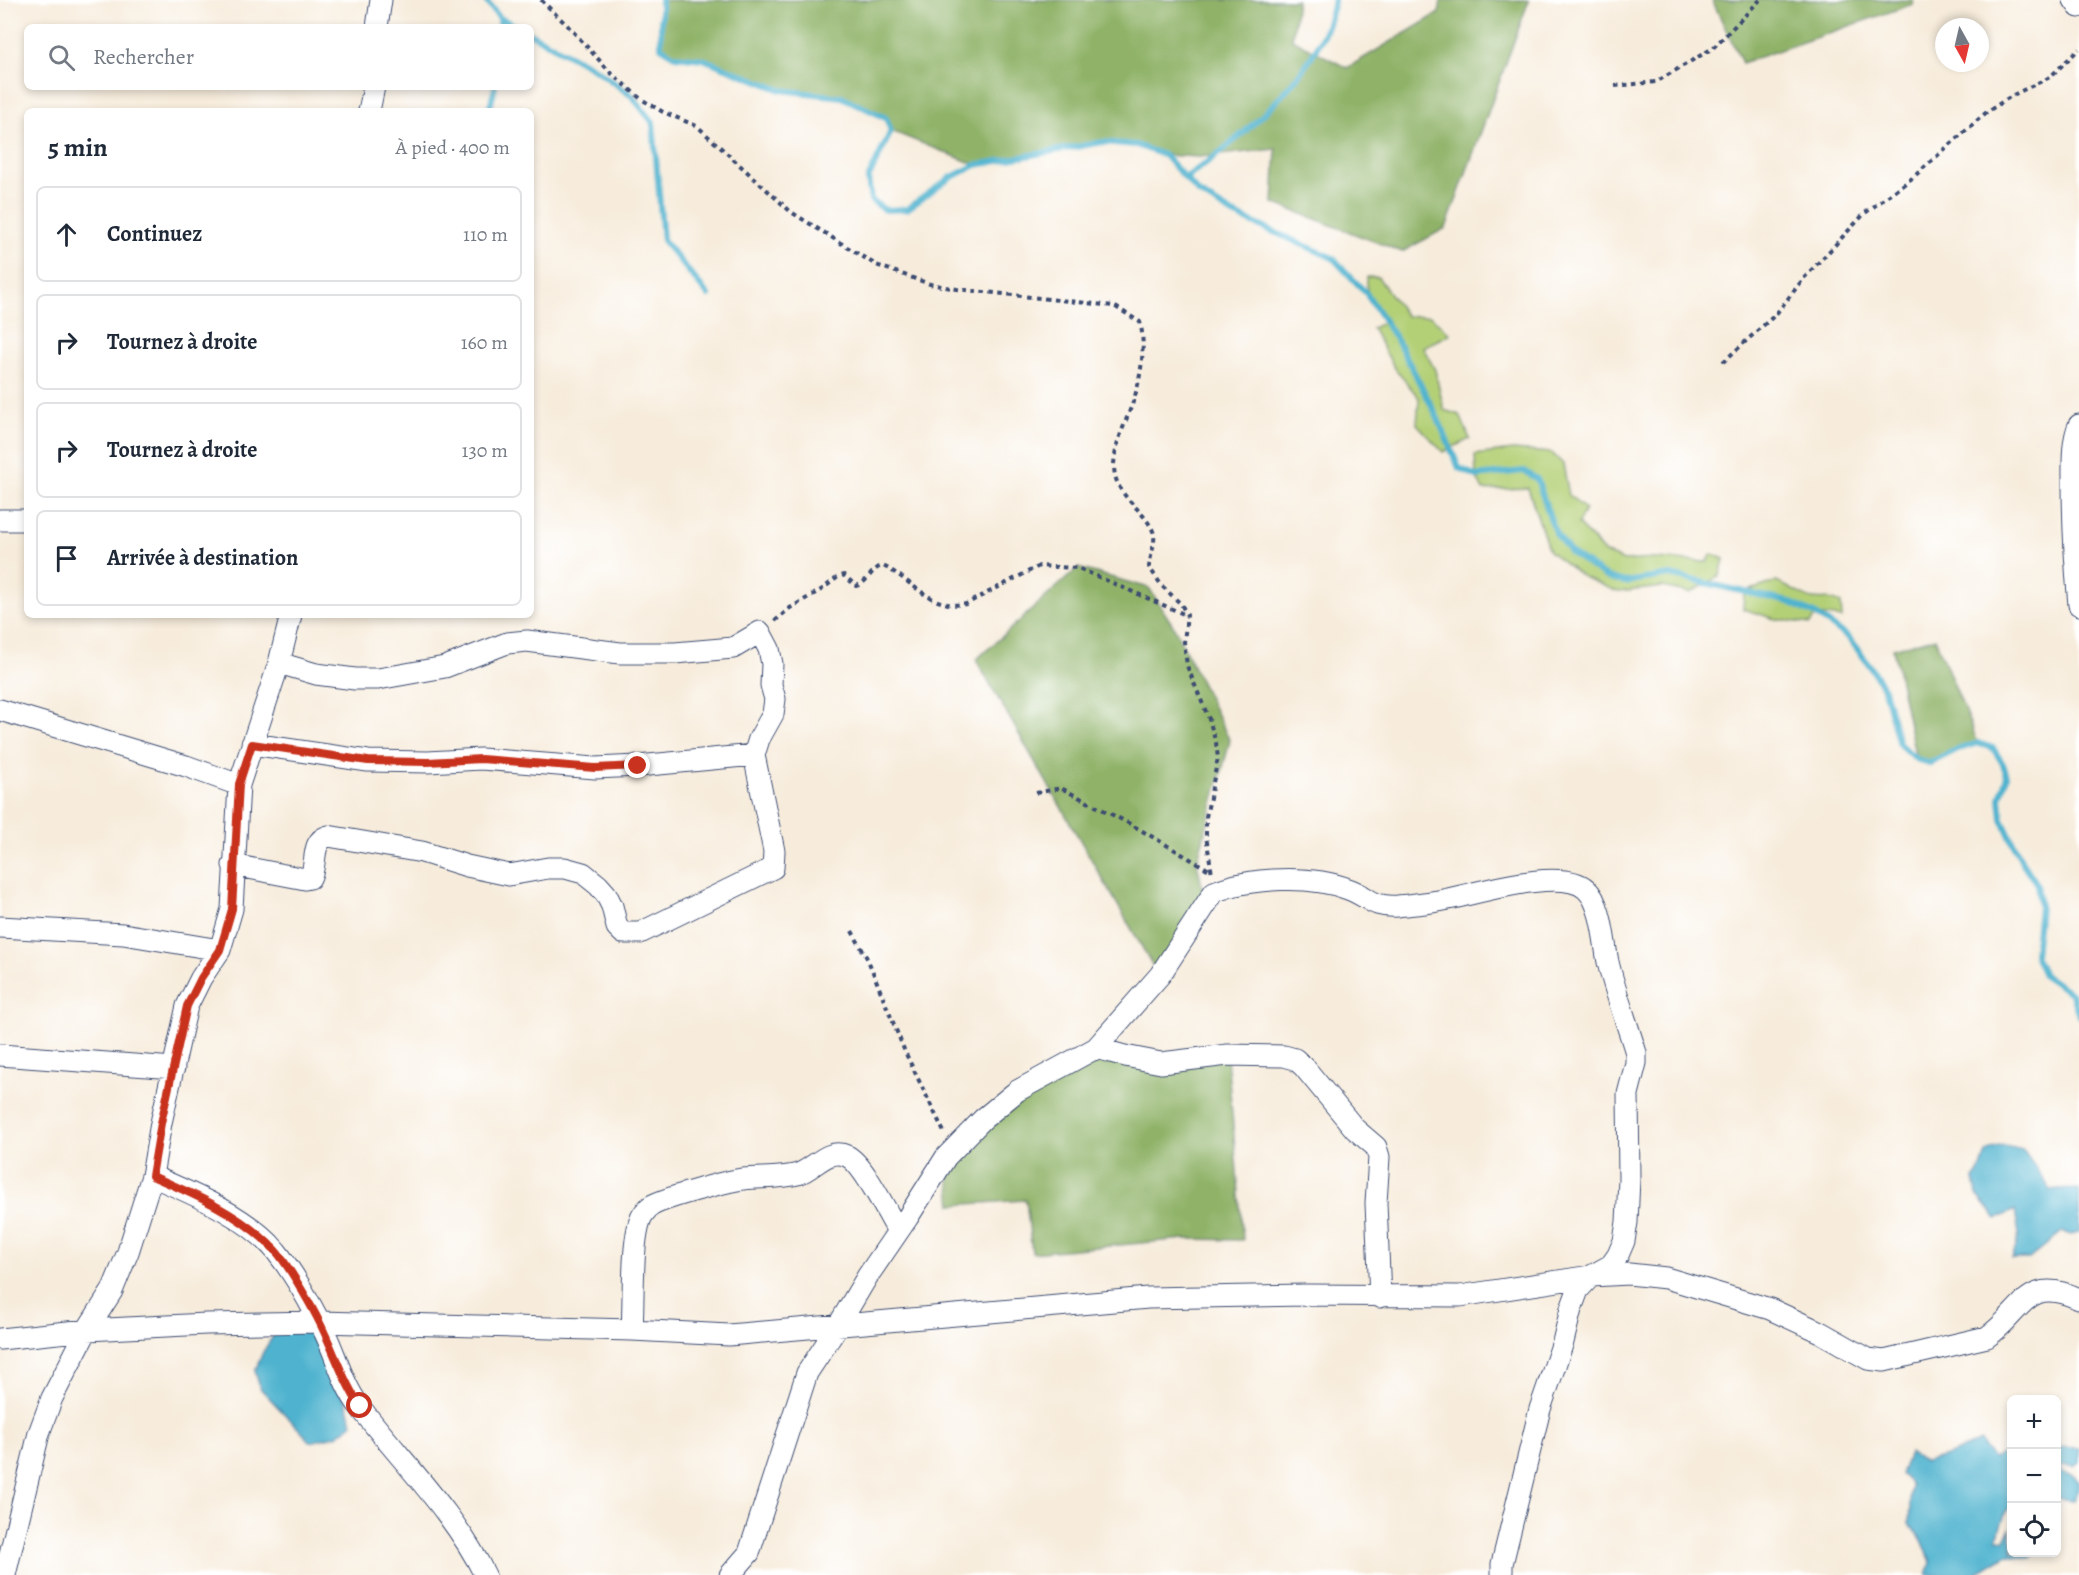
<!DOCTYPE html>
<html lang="fr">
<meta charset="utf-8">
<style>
body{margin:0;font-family:Alegreya,serif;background:#f2f2f3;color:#1f2937}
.controls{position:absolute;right:18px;bottom:18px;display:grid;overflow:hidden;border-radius:9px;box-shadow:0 3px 9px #0003}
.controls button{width:54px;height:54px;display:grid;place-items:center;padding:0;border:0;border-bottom:2px solid #e0e1e3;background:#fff;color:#1f2937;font:30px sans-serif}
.compass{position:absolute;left:1935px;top:18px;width:54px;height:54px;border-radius:50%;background:#fff;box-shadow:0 3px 9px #0003;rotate:172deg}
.stop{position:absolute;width:18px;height:18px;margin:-14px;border:4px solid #c8321e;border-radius:50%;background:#fff}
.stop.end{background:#c8321e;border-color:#fff;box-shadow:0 2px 6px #0008}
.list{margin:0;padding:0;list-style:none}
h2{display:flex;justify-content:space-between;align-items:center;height:78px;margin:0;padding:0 24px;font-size:26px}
h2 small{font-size:20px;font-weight:400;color:#747a83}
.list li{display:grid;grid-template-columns:39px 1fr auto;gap:18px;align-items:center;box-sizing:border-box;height:96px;margin:0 12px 12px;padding:0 12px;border:2px solid #e0e1e3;border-radius:9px}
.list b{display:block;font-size:22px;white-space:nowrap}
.list em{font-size:20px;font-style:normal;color:#747a83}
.icon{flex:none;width:33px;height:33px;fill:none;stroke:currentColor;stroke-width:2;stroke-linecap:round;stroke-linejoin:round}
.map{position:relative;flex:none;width:2079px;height:1575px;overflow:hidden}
.search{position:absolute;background:#fff;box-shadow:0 3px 9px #0003;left:24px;top:24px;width:510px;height:66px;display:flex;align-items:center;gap:15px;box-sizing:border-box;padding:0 21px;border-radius:9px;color:#747a83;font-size:22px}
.panel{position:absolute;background:#fff;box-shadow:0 3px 9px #0003;left:24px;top:108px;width:510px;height:510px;border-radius:9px}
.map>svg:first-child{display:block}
.green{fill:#b4d077;stroke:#68806a;stroke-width:1.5}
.forest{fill:#8fb268;stroke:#557063;stroke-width:1.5}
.water{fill:#50b3cf;stroke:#367196;stroke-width:1.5}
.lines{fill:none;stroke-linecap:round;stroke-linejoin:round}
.stream{stroke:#50b3cf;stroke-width:6}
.street-casing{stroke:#3c4b71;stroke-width:23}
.path{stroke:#3c4b71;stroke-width:4;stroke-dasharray:4.5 4.5;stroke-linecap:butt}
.street{stroke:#fff;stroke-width:21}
.route{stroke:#c8321e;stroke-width:8}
</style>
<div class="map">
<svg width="2079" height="1575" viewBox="0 0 2079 1575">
<rect width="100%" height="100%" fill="#fff"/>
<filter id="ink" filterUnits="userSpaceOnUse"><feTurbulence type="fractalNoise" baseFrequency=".0167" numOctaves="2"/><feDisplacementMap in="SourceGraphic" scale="12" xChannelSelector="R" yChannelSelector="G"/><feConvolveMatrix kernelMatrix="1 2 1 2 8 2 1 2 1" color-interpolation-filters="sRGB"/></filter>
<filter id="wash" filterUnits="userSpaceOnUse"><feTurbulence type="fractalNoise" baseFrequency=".008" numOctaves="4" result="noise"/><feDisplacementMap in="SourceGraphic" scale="24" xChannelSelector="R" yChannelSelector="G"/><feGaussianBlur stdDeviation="1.35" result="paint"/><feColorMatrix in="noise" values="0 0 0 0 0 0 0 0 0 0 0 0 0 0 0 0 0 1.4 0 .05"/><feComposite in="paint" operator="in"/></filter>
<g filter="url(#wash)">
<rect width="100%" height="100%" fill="#f7ecdb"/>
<path class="green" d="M1367,277H1378L1406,316H1431L1450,334L1423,347L1435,370L1444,410L1460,415L1470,439L1443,452L1417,424L1419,398L1394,367L1372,328L1385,322L1367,294Z
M1513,450L1552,453L1563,464L1569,495L1585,509L1578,524L1605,553L1624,561L1653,559L1707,562L1712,554L1724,559L1720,576L1690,593L1663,587L1618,592L1583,577L1549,551L1528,488L1483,490L1476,476L1475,455Z
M1776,582C1789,586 1802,597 1813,599C1824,601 1831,596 1841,604L1842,618L1816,615L1810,624L1775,619L1743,609L1744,592Z"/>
<path class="forest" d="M661,0H1297L1292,39L1347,68L1439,13L1441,0H1529L1446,228L1402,252L1273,203L1276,149L1199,157L1164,155L1136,145L1103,142L976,165L891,131L886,118L842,97L781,90L703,59L675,56L661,47Z
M1712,0H1913V4L1742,63Z
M1078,568L1149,588L1174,627L1230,741L1197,862L1204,896L1157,973L976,660Z
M1935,638L1978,743L1956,750L1930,763L1916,759L1893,648Z
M1086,1052L1227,1057L1243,1240L1185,1239L1032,1253L1026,1200L952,1205L947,1157L1016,1094Z"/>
<path class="water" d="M2004,1146L2023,1150L2051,1190L2079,1189V1233L2071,1235L2062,1232L2029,1259H2012L2019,1235L2015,1210L1997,1219L1977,1195L1974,1179C1991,1161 1974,1151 2004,1146Z
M292,1330L309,1333C325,1359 348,1394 352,1424L338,1435L311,1442L260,1388L255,1371L263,1352L275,1333Z
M1980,1441L1993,1459L2011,1451V1505L2004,1517L1997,1538L2004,1540L2011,1529L2012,1552L2036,1553L2030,1558L2007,1555L1975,1575H1927L1931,1562L1922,1540L1909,1523L1911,1484L1901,1474L1909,1453L1924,1462L1953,1454Z
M2056,1447L2079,1448V1462L2074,1466L2060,1465L2061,1472L2073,1475L2079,1482V1489L2074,1500L2057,1498Z"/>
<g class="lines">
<path class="stream" d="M485,0L500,18V27
M661,0V47L675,56L703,59L781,90L842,97L886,118L891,131L868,179L871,200L885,210L907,209L950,178L976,165L1103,142L1136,145L1164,155L1199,193L1233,214L1333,258L1367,294L1398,342L1435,412L1459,468L1476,476L1524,471L1537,479L1555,532L1570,552L1606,577L1625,582L1670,575L1789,602L1816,615L1848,637L1868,663L1884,689L1899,744L1916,759L1930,763L1956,750L1978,743L1993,748L2003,764L2007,776L2000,798L2002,819L2022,862L2037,884L2040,907L2035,955L2044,975L2072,994L2079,1016
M500,18L518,27
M531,34L598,71L632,96L653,123L663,240L708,295
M489,111L495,87
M1185,178C1240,140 1324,70 1334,0"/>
</g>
</g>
<g filter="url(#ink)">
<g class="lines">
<defs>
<path id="street" d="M2074,0L2079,7
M377,27L381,0
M369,111L374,87
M2079,425C2072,441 2073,463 2073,480C2073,522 2075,563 2079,605
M0,520H27
M0,710L186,766L239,785
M252,744L368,761L428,762L481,759L595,768L638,766L754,755
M233,865L305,879L310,878C318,864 310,841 328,836L422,852L467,866L509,875L548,868H565L583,873L598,885L606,894L612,906L617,927L623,933H640L773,868L774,851L754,755L759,739L773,714L775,699L771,685L772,664L769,649L760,632L733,648L675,653H620L527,641L507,643L445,667L378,679H355L316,674L279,663
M0,927L123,934L220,950
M1096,1048L1125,1056L1161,1063L1228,1055L1284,1056L1295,1059L1304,1067L1355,1129L1376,1147L1379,1157L1376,1203L1380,1297
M0,1055L174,1068
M152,1176C193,1194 247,1216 276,1251C295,1275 312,1306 325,1333C337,1358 343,1385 360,1407C402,1462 454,1512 485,1575
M632,1330C634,1303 631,1237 642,1216C644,1213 648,1208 651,1206C664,1198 727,1181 743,1179C761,1177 780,1179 798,1174C814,1169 828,1147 847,1156C864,1164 887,1213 898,1231
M0,1339L87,1330L206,1324L319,1322L632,1330L729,1335L1148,1298L1306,1295L1460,1296L1591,1276L1629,1274L1666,1278L1770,1309L1820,1332L1868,1359L1884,1361L1987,1337C2023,1313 2025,1274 2079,1299
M5,1575L39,1433L52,1398L87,1330L112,1291L128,1252L152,1176L161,1123L187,1006L201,978L220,950L232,909L239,785L279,663L291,615
M730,1575L749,1553L807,1373L838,1326L867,1277L908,1217L946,1157L983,1119L1017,1091L1096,1048L1160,975L1214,892C1249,877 1312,875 1348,889C1369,896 1370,908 1398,906C1415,904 1432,903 1448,899C1478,893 1562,867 1586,889C1602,903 1604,942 1608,962C1615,992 1627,1023 1636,1053V1063L1628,1094L1629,1179L1627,1222L1624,1241L1618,1255L1611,1265L1591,1276L1578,1290L1571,1309L1563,1342L1540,1409L1502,1564V1575"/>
</defs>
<use href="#street" class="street-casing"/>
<path class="path" d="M541,0L568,26L610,72L641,99L663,112L697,126L791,212L876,265L930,284L957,289L1114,306L1140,322C1146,344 1141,378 1134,399C1127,420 1115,442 1114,465C1114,497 1142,506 1153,531C1157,541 1150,556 1149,567L1162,586L1181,604L1187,615L1184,642L1187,666L1209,719L1216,743L1218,758L1206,817V836L1212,874
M1615,86L1656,82L1713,48L1760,0
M1723,362L1776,314L1804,278L1865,213L1911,179L1988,111L2013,95L2050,77L2079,49
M775,621L790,608L821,590L838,577L844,575L856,586C868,583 871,568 883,566C913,580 930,610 966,604L1039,566L1078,568L1186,615
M1036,793L1061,788L1132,825L1211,871
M852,931L868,960L905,1052L944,1132"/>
<use href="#street" class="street"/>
</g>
</g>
<g class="lines" filter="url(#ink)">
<path class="route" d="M360,1406C345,1384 337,1360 326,1336C317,1315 289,1265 274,1249C240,1214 196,1195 152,1176L161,1123L187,1006L201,978L220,950L232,909L239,784L252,744L368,761L428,762L481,759L595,768L638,766"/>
</g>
</svg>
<div class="controls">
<button>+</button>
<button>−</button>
<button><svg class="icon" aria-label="locate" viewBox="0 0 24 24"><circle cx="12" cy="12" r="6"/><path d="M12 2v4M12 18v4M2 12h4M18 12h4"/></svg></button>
</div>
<svg class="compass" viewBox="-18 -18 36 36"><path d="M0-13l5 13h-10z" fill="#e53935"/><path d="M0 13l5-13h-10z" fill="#747a83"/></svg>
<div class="stop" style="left:360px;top:1406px"></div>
<div class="stop end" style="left:638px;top:766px"></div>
<div class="search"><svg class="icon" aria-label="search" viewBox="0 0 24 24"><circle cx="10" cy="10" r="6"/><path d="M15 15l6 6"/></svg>Rechercher</div>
<section class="panel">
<h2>5 min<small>À pied · 400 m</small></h2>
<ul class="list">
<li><svg class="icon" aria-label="ahead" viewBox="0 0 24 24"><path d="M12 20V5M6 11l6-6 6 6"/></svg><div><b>Continuez</b></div><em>110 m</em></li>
<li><svg class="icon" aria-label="right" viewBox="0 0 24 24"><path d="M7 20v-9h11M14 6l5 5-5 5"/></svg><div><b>Tournez à droite</b></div><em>160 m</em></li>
<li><svg class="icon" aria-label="right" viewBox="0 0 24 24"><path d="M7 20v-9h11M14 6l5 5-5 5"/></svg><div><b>Tournez à droite</b></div><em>130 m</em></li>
<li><svg class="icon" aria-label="arrive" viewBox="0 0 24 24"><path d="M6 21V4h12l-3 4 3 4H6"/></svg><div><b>Arrivée à destination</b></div></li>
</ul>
</section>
</div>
